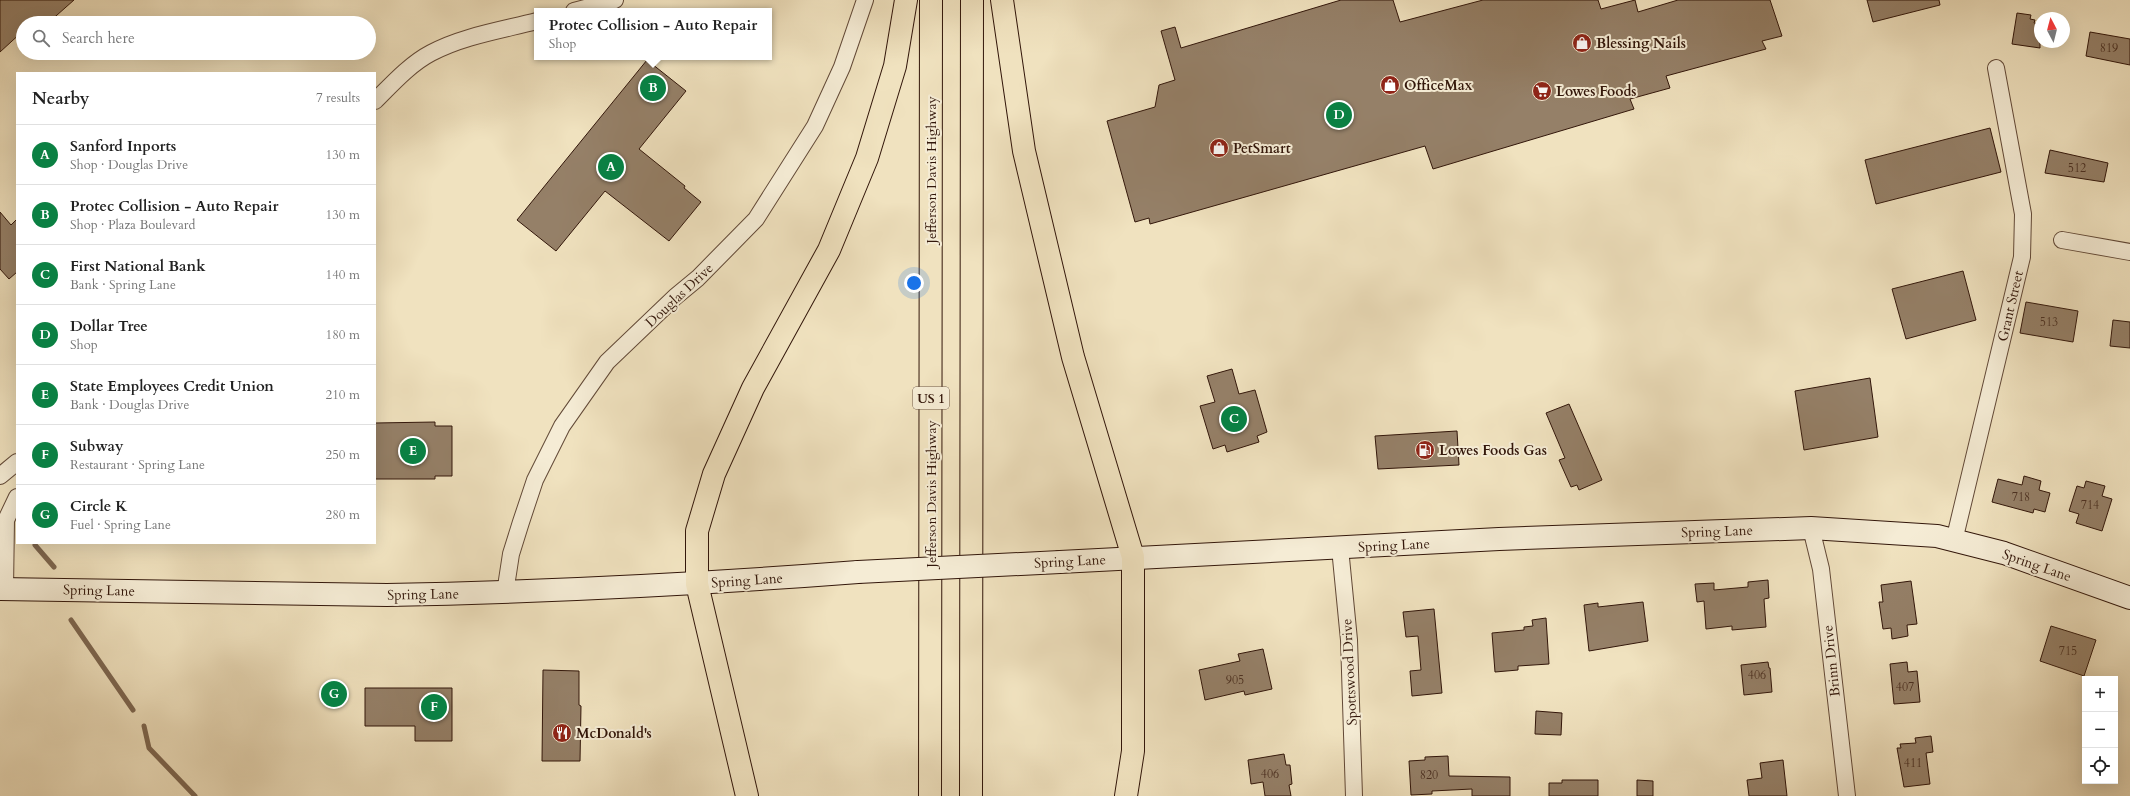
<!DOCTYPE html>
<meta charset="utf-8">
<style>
body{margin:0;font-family:Cardo,serif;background:#f2f2f2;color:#222}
.controls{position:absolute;right:12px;bottom:12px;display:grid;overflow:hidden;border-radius:0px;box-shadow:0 4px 16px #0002}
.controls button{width:36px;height:36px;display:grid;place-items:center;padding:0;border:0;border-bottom:1px solid #e0e0e0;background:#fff;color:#222;font:20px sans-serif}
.compass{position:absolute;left:2034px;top:12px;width:36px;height:36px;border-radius:50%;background:#fff;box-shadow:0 4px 16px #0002;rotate:353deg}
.you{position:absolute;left:914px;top:283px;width:14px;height:14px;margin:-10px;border:3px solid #fff;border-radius:50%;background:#1a73e8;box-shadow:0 0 0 6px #1a73e833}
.badge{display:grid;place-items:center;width:26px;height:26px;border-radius:50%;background:#0b8043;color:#fff;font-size:13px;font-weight:700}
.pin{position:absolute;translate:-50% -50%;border:2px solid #fff;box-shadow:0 1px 4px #0006}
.popup{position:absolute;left:534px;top:8px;width:238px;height:52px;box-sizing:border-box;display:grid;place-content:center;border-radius:0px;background:#fff;filter:drop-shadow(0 1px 3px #0005);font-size:13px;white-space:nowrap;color:#767676}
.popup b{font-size:15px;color:#222}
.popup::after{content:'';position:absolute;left:50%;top:100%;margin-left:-8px;border:8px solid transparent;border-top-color:#fff}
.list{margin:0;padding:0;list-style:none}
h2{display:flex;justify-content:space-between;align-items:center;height:52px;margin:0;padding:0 16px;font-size:17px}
h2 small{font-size:13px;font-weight:400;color:#767676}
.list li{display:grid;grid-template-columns:26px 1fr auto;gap:12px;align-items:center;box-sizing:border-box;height:60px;padding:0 16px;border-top:1px solid #e0e0e0}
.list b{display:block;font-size:15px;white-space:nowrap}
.list p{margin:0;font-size:13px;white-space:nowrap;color:#767676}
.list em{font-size:13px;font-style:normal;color:#767676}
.icon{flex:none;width:22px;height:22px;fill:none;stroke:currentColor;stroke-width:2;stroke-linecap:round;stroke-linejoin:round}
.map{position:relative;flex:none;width:2130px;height:796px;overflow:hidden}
.search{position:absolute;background:#fff;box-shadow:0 4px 16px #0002;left:16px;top:16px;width:360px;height:44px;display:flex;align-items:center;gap:10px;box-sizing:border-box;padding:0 14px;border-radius:22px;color:#767676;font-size:15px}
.panel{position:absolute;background:#fff;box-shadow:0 4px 16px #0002;left:16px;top:72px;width:360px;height:472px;border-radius:0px}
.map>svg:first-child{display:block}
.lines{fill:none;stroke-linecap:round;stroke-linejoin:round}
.stream{stroke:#7d6751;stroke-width:5}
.building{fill:#958068;stroke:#32160a}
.street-casing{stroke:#624937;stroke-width:18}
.secondary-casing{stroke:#32160a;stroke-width:24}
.highway-casing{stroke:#32160a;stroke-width:24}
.street{stroke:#f5ecd5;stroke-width:16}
.secondary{stroke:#f5ecd5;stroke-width:22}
.highway{stroke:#f0e2bf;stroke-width:22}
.secondary-bridge-casing{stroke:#32160a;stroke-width:24;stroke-linecap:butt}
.secondary-bridge{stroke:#f5ecd5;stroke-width:22}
.labels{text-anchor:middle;stroke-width:4;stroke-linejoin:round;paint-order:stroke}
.number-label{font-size:12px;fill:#4b3022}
.shield{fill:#f5ecd5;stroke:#6c5647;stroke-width:1}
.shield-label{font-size:13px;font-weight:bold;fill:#32160a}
.poi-label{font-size:14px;font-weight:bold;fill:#32160a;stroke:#f5ecd5;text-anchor:start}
.street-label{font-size:14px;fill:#32160a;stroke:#f5ecd5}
</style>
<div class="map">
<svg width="2130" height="796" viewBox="0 0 2130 796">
<rect width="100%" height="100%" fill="#f0e2bf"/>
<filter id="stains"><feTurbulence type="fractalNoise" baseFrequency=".005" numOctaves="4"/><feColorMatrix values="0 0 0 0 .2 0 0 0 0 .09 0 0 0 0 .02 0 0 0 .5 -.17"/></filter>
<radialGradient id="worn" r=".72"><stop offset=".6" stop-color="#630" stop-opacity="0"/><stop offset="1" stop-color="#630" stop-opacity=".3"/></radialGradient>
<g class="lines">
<path class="stream" d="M35,545L54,567
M71,620L133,710
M144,726L149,748L195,796"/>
</g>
<path class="building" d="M0,0H74L48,23H23V31L0,52Z
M1341,0H1393L1400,22L1483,0H1598L1601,9L1635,0L1638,12L1678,0H1770L1782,36L1762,41L1766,49L1666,76L1670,88L1630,99L1634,109L1433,169L1425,146L1150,224L1149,218L1135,222L1107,121L1155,107L1159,85L1175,80L1161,31L1175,27L1181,48Z
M1867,0H1939L1940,5L1873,22Z
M2017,13L2031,15L2030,19L2035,20L2034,23L2040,24V48L2012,44Z
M2090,32L2130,39V65L2086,56Z
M647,60L686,91L639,149L685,186L684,188L701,202L669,241L605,191L556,251L517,220Z
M1990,128L2001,172L1876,204L1865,160Z
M2050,150L2108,163L2104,182L2045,173Z
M0,212L11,225L17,219V272L9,279L0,269Z
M1963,271L1976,320L1906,339L1892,289Z
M2026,302L2078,311L2073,342L2020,333Z
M2113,320L2130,322V348L2110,346Z
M1232,369L1239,394L1255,390L1267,432L1257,436L1259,442L1227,452L1225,445L1213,449L1200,406L1215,402L1207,376Z
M1870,378L1878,437L1804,450L1795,391Z
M1569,404L1602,480L1579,490L1577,485L1571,487L1559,460L1565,458L1546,413Z
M435,422V426H452V476H435V479H375V423Z
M1457,431L1459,465L1378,469L1375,436Z
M2024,476L2041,481L2039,490L2050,493L2045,512L2034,509L2033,513L1992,502L1998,479L2022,485Z
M2086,481L2105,486L2102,496L2112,499L2102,531L2076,523L2079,514L2069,511L2077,486L2084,488Z
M1768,580L1769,598L1764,599L1766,627L1732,630V626L1706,629L1704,601L1697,602L1695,584L1714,583V590L1748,587V582Z
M1911,581L1917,624L1907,625L1908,636L1892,639L1891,628L1883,629L1879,602H1883L1881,585Z
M1643,602L1648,641L1589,651L1584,605L1598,603V607Z
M1434,609L1442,693L1412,696L1410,671L1421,670L1418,636L1406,637L1403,612Z
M1546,618L1549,664L1518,666V670L1495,672L1492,633L1524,630V627L1533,626L1532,620Z
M2051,626L2096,640L2084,676L2040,661Z
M1263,649L1272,689L1245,695L1244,691L1205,700L1199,670L1240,661L1238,654Z
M1768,662L1769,668H1770L1772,692L1744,695L1741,665Z
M1907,662L1908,672L1917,671L1920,702L1894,704L1890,664Z
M543,670L579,671V705L581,706L580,761H542Z
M365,688H452V741H415V726H365Z
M1536,711L1562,713L1561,735L1535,734Z
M1931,736L1933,752L1926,753L1930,784L1904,787L1897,748H1901L1900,744L1916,743L1915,738Z
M1284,754L1286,765H1290L1292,784L1289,785L1291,796H1265L1263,782L1251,784L1248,760Z
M1448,756L1449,776L1510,777V796H1472V789L1432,791V794L1411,795L1409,761L1425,760V757Z
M1783,760L1787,796H1749L1747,780L1762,778L1760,763Z
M1562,780H1598V796H1549V783H1562Z
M1637,780L1653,781V796H1637Z"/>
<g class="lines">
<defs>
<path id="street" d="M574,11L615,0
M375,101C392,84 410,64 431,53C463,36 502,30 537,21
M2062,240L2130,252
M0,476L17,462
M1811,528L1821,569L1847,796
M1954,541L2022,257L2023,214L1996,68
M1340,548L1349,640L1354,796
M5,589L6,520L17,497
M505,593L511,554L521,522L535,480L562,426L607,362L675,297L698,278L756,219L815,126L842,67L865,0"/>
<path id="secondary" d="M1060,562L1499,539L1811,528L1937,536L2004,553L2130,598
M0,589L387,595C544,592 701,584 858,572"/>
<path id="highway" d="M1002,0L1024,151L1073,357L1133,557V751L1126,796
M747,796L697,584V531L714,474L753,388L829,250L867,158L895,66L906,0
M930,796L931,0
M971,796L972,0"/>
</defs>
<use href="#street" class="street-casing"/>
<use href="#secondary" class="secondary-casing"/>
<use href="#highway" class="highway-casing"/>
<use href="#street" class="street"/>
<use href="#secondary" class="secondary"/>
<use href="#highway" class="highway"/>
<defs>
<path id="secondary-bridge" d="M858,572L1060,562"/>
</defs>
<use href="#secondary-bridge" class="secondary-bridge-casing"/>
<use href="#secondary-bridge" class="secondary-bridge"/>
</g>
<defs>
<symbol id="shop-disc" viewBox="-11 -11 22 22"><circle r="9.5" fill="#8f2418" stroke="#f5ecd5"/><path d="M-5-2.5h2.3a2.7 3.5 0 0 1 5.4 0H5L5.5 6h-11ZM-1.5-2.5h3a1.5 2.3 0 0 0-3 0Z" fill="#fff"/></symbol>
<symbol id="supermarket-disc" viewBox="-11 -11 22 22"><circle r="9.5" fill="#8f2418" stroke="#f5ecd5"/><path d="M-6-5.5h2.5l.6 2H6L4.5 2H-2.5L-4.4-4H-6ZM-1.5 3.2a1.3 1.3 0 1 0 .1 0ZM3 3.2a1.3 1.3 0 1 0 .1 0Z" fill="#fff"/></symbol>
<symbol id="fuel-disc" viewBox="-11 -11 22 22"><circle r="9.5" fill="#8f2418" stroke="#f5ecd5"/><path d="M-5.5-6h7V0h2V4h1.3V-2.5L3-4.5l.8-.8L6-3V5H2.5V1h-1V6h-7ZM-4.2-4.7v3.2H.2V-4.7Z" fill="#fff"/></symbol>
<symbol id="restaurant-disc" viewBox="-11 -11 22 22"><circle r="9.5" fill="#8f2418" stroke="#f5ecd5"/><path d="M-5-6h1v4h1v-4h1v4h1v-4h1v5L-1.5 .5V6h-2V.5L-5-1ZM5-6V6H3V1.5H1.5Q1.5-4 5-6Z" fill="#fff"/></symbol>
</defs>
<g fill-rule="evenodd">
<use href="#shop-disc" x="1571" y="32" width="22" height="22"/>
<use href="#shop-disc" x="1379" y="74" width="22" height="22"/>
<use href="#supermarket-disc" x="1531" y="80" width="22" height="22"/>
<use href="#shop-disc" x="1208" y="137" width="22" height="22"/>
<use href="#fuel-disc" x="1414" y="439" width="22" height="22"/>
<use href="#restaurant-disc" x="551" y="722" width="22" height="22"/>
</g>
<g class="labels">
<g class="number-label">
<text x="2109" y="52">819</text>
<text x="2077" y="172">512</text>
<text x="2049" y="326">513</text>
<text x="2021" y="501">718</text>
<text x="2090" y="509">714</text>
<text x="2068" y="655">715</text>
<text x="1757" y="679">406</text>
<text x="1235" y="684">905</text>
<text x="1905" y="691">407</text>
<text x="1913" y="767">411</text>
<text x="1270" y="778">406</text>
<text x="1429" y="779">820</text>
</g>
<rect class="shield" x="913" y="387" width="36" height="22" rx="3"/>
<g class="shield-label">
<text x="931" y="403">US 1</text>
</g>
<g class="poi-label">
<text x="1596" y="48">Blessing Nails</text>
<text x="1404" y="90">OfficeMax</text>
<text x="1556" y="96">Lowes Foods</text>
<text x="1233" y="153">PetSmart</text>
<text x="1439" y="455">Lowes Foods Gas</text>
<text x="576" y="738">McDonald's</text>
</g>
<g class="street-label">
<text transform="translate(931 170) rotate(-90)" y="5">Jefferson Davis Highway</text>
<text transform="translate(679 295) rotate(-43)" y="5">Douglas Drive</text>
<text transform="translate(2010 306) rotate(-77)" y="5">Grant Street</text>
<text transform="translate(931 494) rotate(-90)" y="5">Jefferson Davis Highway</text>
<text transform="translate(1717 531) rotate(-2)" y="5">Spring Lane</text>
<text transform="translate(1394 545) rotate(-3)" y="5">Spring Lane</text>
<text transform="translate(1070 561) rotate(-3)" y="5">Spring Lane</text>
<text transform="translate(2037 565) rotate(19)" y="5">Spring Lane</text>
<text transform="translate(747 580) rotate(-4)" y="5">Spring Lane</text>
<text transform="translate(99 590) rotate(1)" y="5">Spring Lane</text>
<text transform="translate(423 594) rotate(-1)" y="5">Spring Lane</text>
<text transform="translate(1831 661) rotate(-96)" y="5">Brinn Drive</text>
<text transform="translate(1349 672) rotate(-93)" y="5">Spottswood Drive</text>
</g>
</g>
<rect width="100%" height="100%" filter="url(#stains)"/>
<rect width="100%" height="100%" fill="url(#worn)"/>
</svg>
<div class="controls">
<button>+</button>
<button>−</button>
<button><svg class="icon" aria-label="locate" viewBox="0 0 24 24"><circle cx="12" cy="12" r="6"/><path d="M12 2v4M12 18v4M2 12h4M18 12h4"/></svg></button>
</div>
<svg class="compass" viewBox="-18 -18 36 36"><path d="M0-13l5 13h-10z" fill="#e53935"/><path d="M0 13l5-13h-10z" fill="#767676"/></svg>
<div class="you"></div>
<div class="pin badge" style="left:611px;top:167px">A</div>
<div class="pin badge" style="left:653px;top:88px">B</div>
<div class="popup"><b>Protec Collision - Auto Repair</b>Shop</div>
<div class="pin badge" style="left:1234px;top:419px">C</div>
<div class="pin badge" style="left:1339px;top:115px">D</div>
<div class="pin badge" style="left:413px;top:451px">E</div>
<div class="pin badge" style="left:434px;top:707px">F</div>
<div class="pin badge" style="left:334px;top:694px">G</div>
<div class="search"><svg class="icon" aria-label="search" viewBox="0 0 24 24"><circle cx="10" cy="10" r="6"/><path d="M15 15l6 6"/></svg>Search here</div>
<section class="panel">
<h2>Nearby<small>7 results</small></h2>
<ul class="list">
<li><span class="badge">A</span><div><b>Sanford Inports</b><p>Shop · Douglas Drive</p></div><em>130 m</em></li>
<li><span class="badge">B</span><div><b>Protec Collision - Auto Repair</b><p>Shop · Plaza Boulevard</p></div><em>130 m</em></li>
<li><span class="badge">C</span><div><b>First National Bank</b><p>Bank · Spring Lane</p></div><em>140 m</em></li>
<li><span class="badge">D</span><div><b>Dollar Tree</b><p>Shop</p></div><em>180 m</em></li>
<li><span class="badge">E</span><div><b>State Employees Credit Union</b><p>Bank · Douglas Drive</p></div><em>210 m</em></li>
<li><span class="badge">F</span><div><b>Subway</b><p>Restaurant · Spring Lane</p></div><em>250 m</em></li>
<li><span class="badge">G</span><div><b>Circle K</b><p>Fuel · Spring Lane</p></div><em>280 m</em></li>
</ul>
</section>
</div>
